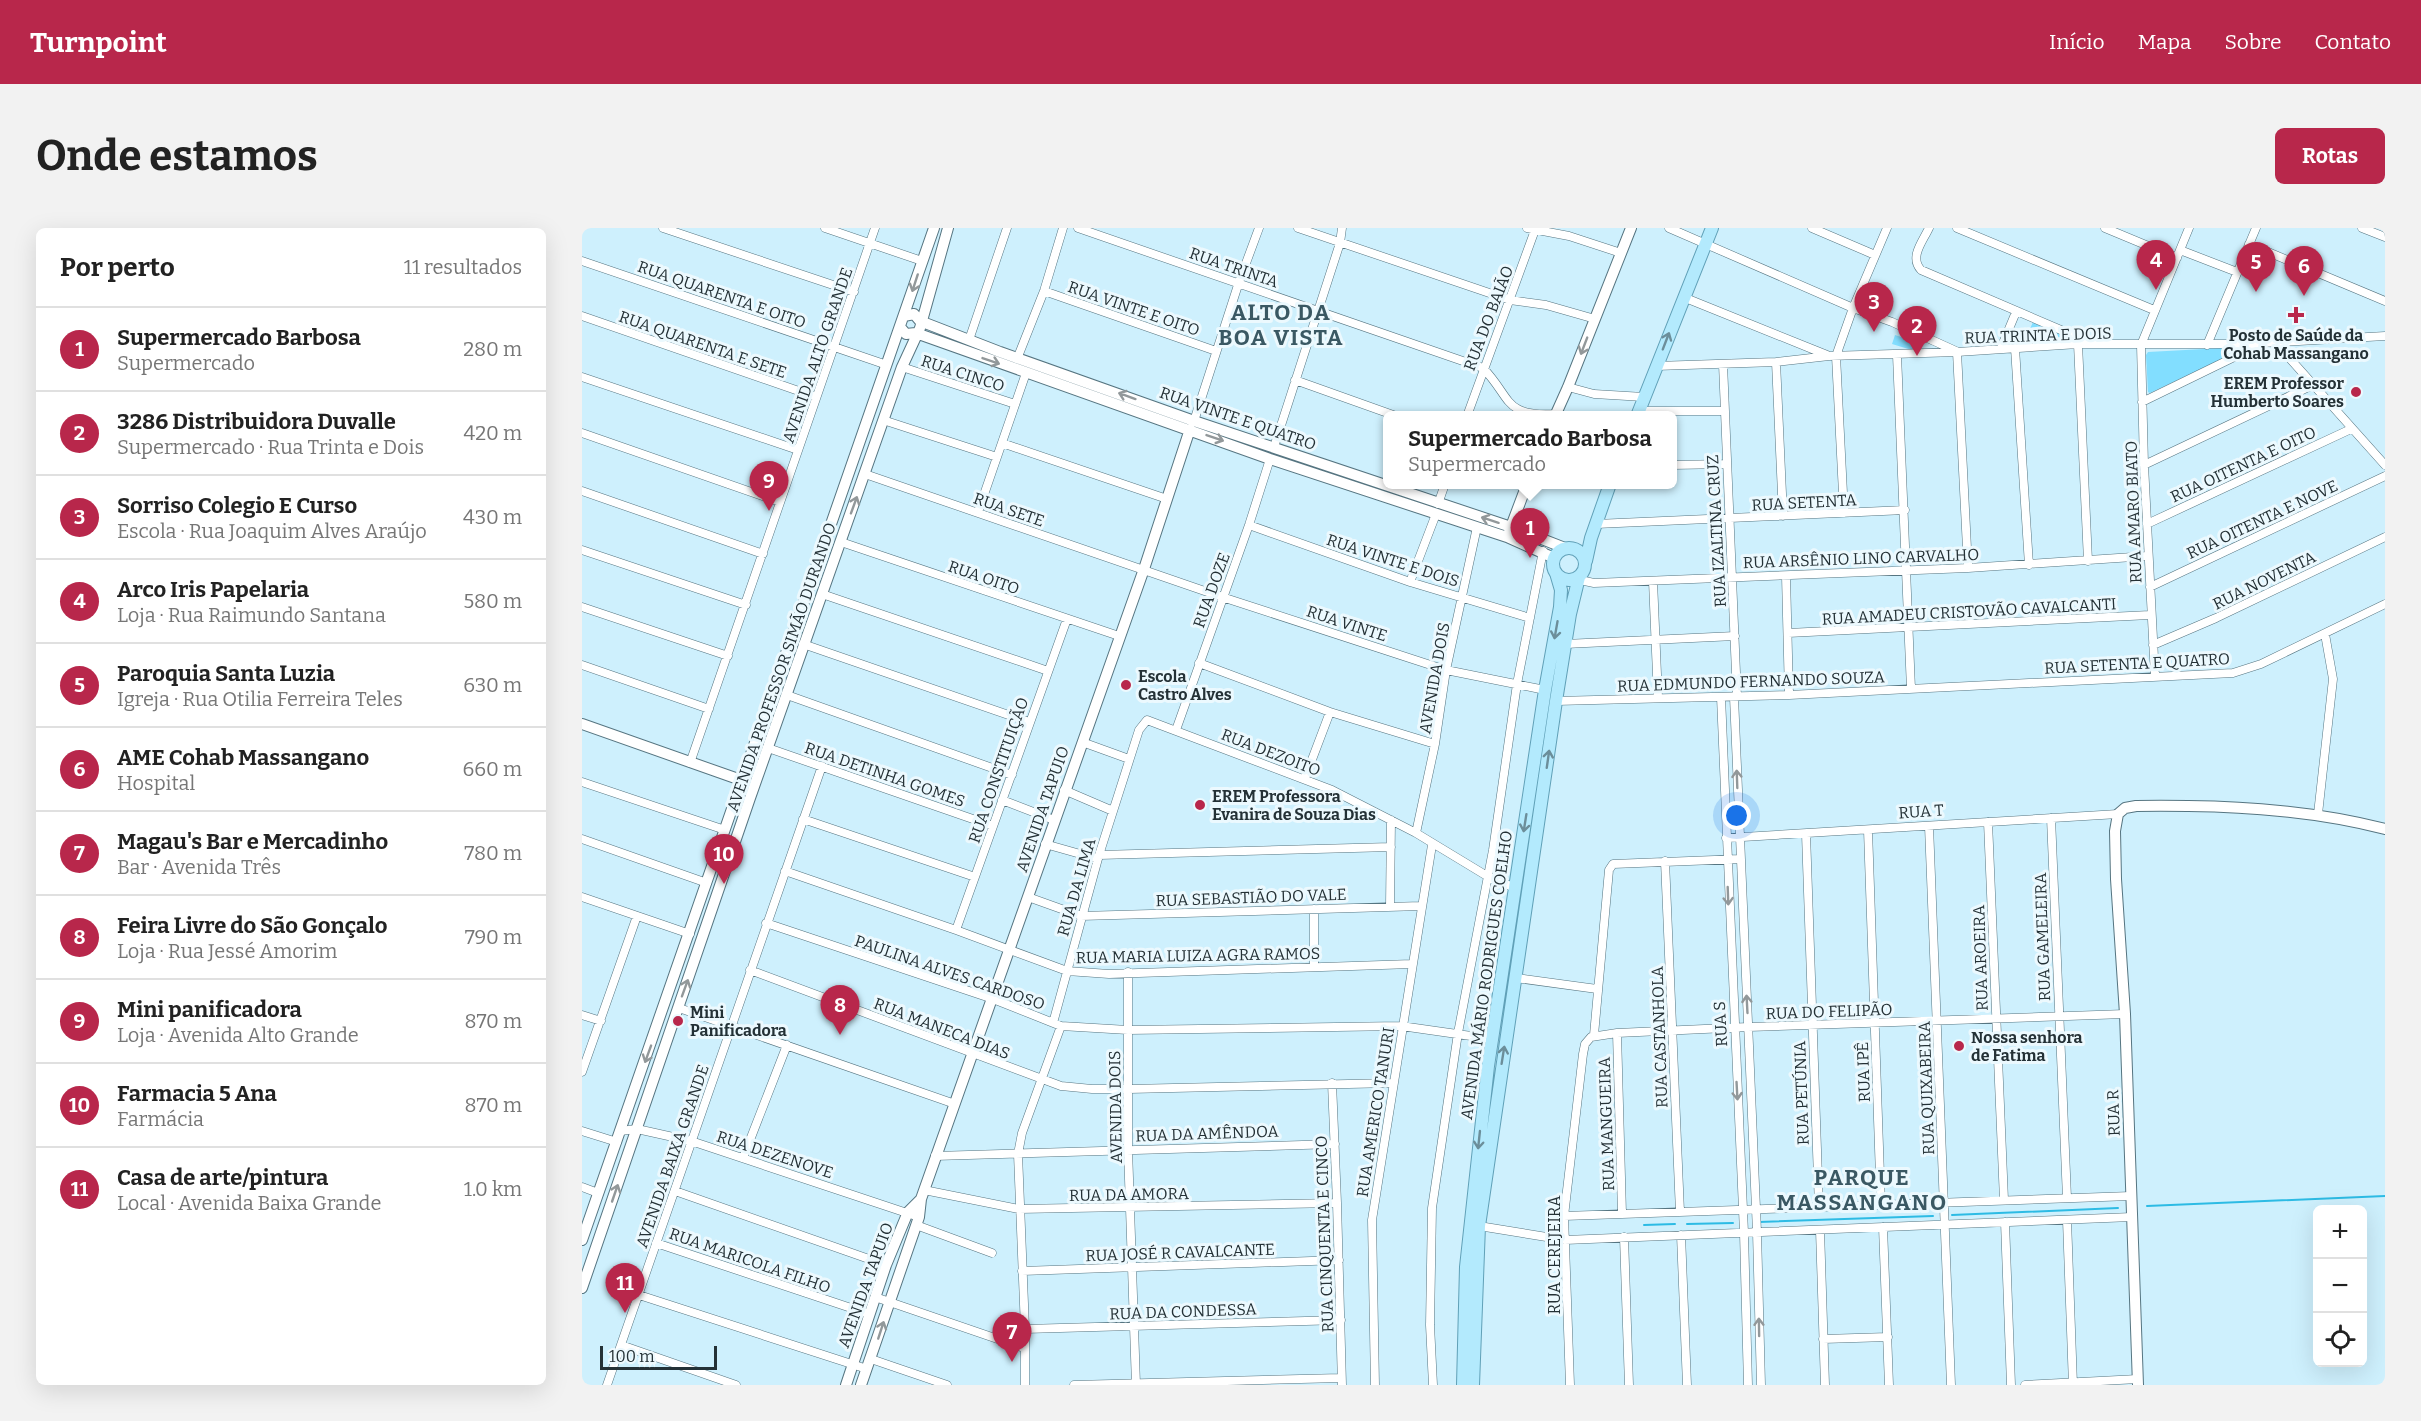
<!DOCTYPE html>
<html lang="pt">
<meta charset="utf-8">
<style>
body{margin:0;font-family:Bitter,serif;background:#f2f2f2;color:#222}
.controls{position:absolute;right:18px;bottom:18px;display:grid;overflow:hidden;border-radius:9px;box-shadow:0 6px 24px #0002}
.controls button{width:54px;height:54px;display:grid;place-items:center;padding:0;border:0;border-bottom:2px solid #e0e0e0;background:#fff;color:#222;font:30px sans-serif}
.scale{position:absolute;left:18px;bottom:15px;width:117px;box-sizing:border-box;padding-left:6px;border:3px solid #243136;border-top:0;font-size:16px;line-height:21px;white-space:nowrap;color:#243136;-webkit-text-stroke:4px #ecf9fe;paint-order:stroke}
.you{position:absolute;left:1155px;top:588px;width:21px;height:21px;margin:-15px;border:4px solid #fff;border-radius:50%;background:#1a73e8;box-shadow:0 0 0 9px #1a73e833}
.badge{display:grid;place-items:center;width:39px;height:39px;border-radius:50%;background:#b8274b;color:#fff;font-size:20px;font-weight:700}
.pin{position:absolute;translate:-50% -50px;filter:drop-shadow(0 2px 3px #0008)}
.pin::after{content:'';position:absolute;top:32px;width:21px;height:18px;background:inherit;clip-path:polygon(0 0,100% 0,50% 100%)}
.popup{position:absolute;left:801px;top:183px;width:294px;height:78px;box-sizing:border-box;display:grid;place-content:center;border-radius:9px;background:#fff;filter:drop-shadow(0 2px 4px #0005);font-size:20px;white-space:nowrap;color:#767676}
.popup b{font-size:22px;color:#222}
.popup::after{content:'';position:absolute;left:50%;top:100%;margin-left:-12px;border:12px solid transparent;border-top-color:#fff}
.list{margin:0;padding:0;list-style:none}
h2{display:flex;justify-content:space-between;align-items:center;height:78px;margin:0;padding:0 24px;font-size:26px}
h2 small{font-size:20px;font-weight:400;color:#767676}
.list li{display:grid;grid-template-columns:39px 1fr auto;gap:18px;align-items:center;box-sizing:border-box;height:84px;padding:0 24px;border-top:2px solid #e0e0e0}
.list b{display:block;font-size:22px;white-space:nowrap}
.list p{margin:0;font-size:20px;white-space:nowrap;color:#767676}
.list em{font-size:20px;font-style:normal;color:#767676}
.icon{flex:none;width:33px;height:33px;fill:none;stroke:currentColor;stroke-width:2;stroke-linecap:round;stroke-linejoin:round}
.map{position:relative;flex:none;width:1803px;height:1157px;overflow:hidden;border-radius:9px}
header{display:flex;align-items:center;gap:36px;box-sizing:border-box;height:84px;padding:0 30px;background:#b8274b;color:#fff}
header strong{font-size:28px}
nav{display:flex;gap:33px;margin-inline-start:auto;font-size:21px}
.intro{display:flex;align-items:center;justify-content:space-between;box-sizing:border-box;height:144px;padding:0 36px}
h1{margin:0;font-size:42px}
.button{padding:15px 27px;border-radius:9px;background:#b8274b;color:#fff;font-size:21px;font-weight:700}
main{display:flex;gap:36px;padding:0 36px}
aside{flex:1;background:#fff;border-radius:9px;box-shadow:0 6px 24px #0002}
.map>svg:first-child{display:block}
.green{fill:#82deff}
.lines{fill:none;stroke-linecap:round;stroke-linejoin:round}
.stream{stroke:#2dbbe4;stroke-width:2}
.street-casing{stroke:#567581;stroke-width:9}
.secondary-casing{stroke:#567581;stroke-width:12}
.primary-casing{stroke:#60a0b7;stroke-width:14}
.street{stroke:#fff;stroke-width:8}
.secondary{stroke:#fff;stroke-width:10}
.primary{stroke:#b3eafd;stroke-width:12}
.oneway{stroke:#92989a}
.oneway2{stroke:#6c8e9a}
.poi-dot{fill:#b8274b;stroke:#ecf9fe;stroke-width:2}
.labels{text-anchor:middle;stroke-width:6;stroke-linejoin:round;paint-order:stroke}
.street-label{font-size:16px;fill:#243136;stroke:#ecf9fe}
.poi-label{font-size:16px;font-weight:bold;fill:#243136;stroke:#ecf9fe;text-anchor:start}
.district-label{font-size:22px;font-weight:bold;letter-spacing:1.5px;fill:#3a5863;stroke:#ecf9fe}
</style>
<header>
<strong>Turnpoint</strong>
<nav><a>Início</a><a>Mapa</a><a>Sobre</a><a>Contato</a></nav>
</header>
<div class="intro"><h1>Onde estamos</h1><a class="button">Rotas</a></div>
<main>
<aside>
<h2>Por perto<small>11 resultados</small></h2>
<ul class="list">
<li><span class="badge">1</span><div><b>Supermercado Barbosa</b><p>Supermercado</p></div><em>280 m</em></li>
<li><span class="badge">2</span><div><b>3286 Distribuidora Duvalle</b><p>Supermercado · Rua Trinta e Dois</p></div><em>420 m</em></li>
<li><span class="badge">3</span><div><b>Sorriso Colegio E Curso</b><p>Escola · Rua Joaquim Alves Araújo</p></div><em>430 m</em></li>
<li><span class="badge">4</span><div><b>Arco Iris Papelaria</b><p>Loja · Rua Raimundo Santana</p></div><em>580 m</em></li>
<li><span class="badge">5</span><div><b>Paroquia Santa Luzia</b><p>Igreja · Rua Otilia Ferreira Teles</p></div><em>630 m</em></li>
<li><span class="badge">6</span><div><b>AME Cohab Massangano</b><p>Hospital</p></div><em>660 m</em></li>
<li><span class="badge">7</span><div><b>Magau's Bar e Mercadinho</b><p>Bar · Avenida Três</p></div><em>780 m</em></li>
<li><span class="badge">8</span><div><b>Feira Livre do São Gonçalo</b><p>Loja · Rua Jessé Amorim</p></div><em>790 m</em></li>
<li><span class="badge">9</span><div><b>Mini panificadora</b><p>Loja · Avenida Alto Grande</p></div><em>870 m</em></li>
<li><span class="badge">10</span><div><b>Farmacia 5 Ana</b><p>Farmácia</p></div><em>870 m</em></li>
<li><span class="badge">11</span><div><b>Casa de arte/pintura</b><p>Local · Avenida Baixa Grande</p></div><em>1.0 km</em></li>
</ul>
</aside>
<div class="map">
<svg width="1803" height="1157" viewBox="0 0 1803 1157">
<rect width="100%" height="100%" fill="#cef0fd"/>
<path class="green" d="M1451,94L1498,113L1441,117Z
M1313,107L1335,114L1333,123L1310,116Z
M1659,119V122L1568,165L1566,164L1564,127L1566,124Z"/>
<g class="lines">
<path class="stream" d="M1565,978L1803,968
M1370,987L1536,980
M1177,994L1351,988
M1105,996L1151,995
M1062,997L1093,996"/>
<defs>
<path id="street" d="M81,0L272,64
M243,0L340,33
M496,0L901,140C930,170 921,189 973,186
M716,0L928,72L964,77L1013,91
M945,0L987,8L1039,25
M1087,0L1271,80L1310,94L1374,123
M1230,0L1293,27
M1347,0C1341,13 1327,29 1339,42L1507,114
M1375,0L1572,82
M1523,0L1595,30
M1780,0L1803,9
M1667,16L1803,73
M1598,22L1655,44
M0,33L305,137
M462,63L634,123
M1101,69L1245,127
M0,88L234,169
M387,112L425,0
M1694,115L1803,237
M1496,116L1506,333
M1625,117L1674,0
M1419,120L1434,84
M1433,120L1447,337
M1375,124L1386,340
M1315,127L1329,461
M435,131L462,63L481,0
M1194,134L1201,288
M1141,136L1155,469
M1074,138L1194,134L1247,128L1375,124L1496,116H1664L1803,108
M320,139L433,176
M0,149L216,222
M713,152L814,188
M986,159L1012,166L1062,169
M1560,174L1675,118
M1056,183H1143
M885,188L953,2
M301,192L415,229
M612,193L657,54L677,0
M0,205L198,274
M420,215L585,271
M692,219L758,15L760,0
M1090,237L1145,236
M1562,237L1731,157
M283,246L640,369L864,442L963,462
M0,263L181,326
M856,276L863,256
M396,284L444,145
M1262,285L1254,128L1271,80L1305,0
M1014,296L1323,282
M1565,296L1769,201
M667,297L828,354L948,390
M259,314L537,408
M0,322L164,377
M1204,348L1207,467
M993,351L1012,355L1386,340L1566,328
M1071,353L1076,470
M828,354L854,286
M1568,359L1803,248
M240,366L466,443
M0,379L146,428
M1206,405L1568,387
M221,416L447,494
M983,416L1153,408
M1571,417L1634,390L1803,309
M617,435L748,484L853,516
M0,437L127,481
M1573,449L1562,237L1559,117L1607,0
M205,467L430,547
M1139,469L1162,1005L1166,1157
M1152,469L1175,1004L1179,1157
M974,473L1207,467L1651,445L1679,436L1803,376
M594,502L667,297L688,231
M500,514L547,531
M186,520L411,598
M108,535L293,0
M723,550L748,484
M0,554L143,602
M482,562L531,583
M420,572L472,592
M1736,586L1751,451L1743,406
M1469,590L1485,970
M221,591L393,649
M1406,594L1422,972
M1347,598L1369,1157
M1286,602L1299,977
M834,605L853,516L864,442L895,299
M1224,606L1237,979
M1144,610L1536,586
M0,611L125,655
M463,616L516,631
M517,627L809,619
M1083,633L1098,984
M203,643L374,702L485,743L527,746L830,736
M0,669L108,706
M446,669L499,688L839,678
M808,679L809,592
M732,681V738
M184,695L411,771L479,798L546,802L819,798L910,811
M374,702L485,391
M168,742L479,858L510,861H547L811,855
M546,744V921L554,1157
M934,750L1015,761
M97,780L373,876
M0,787L19,793
M471,795L517,627L557,502L565,492L750,562L834,605L905,648L933,660
M1035,805L1040,986
M1012,807L1027,642L1031,636L1158,631
M0,844L55,688
M750,855L755,975L760,1157
M0,903L35,914
M38,903L55,901L109,913L337,989
M353,928L753,916
M161,930L205,817
M0,959L16,965
M342,962L437,981L755,975
M93,963L304,1037
M982,988L1549,968
M1485,992L1491,1157
M1423,994L1429,1157
M334,997L410,1025
M897,998L983,1012L1550,989
M1301,999L1307,1157
M1238,1002L1243,1157
M1099,1007L1105,1157
M1042,1009L1047,1157
M74,1015L287,1086
M440,1043L757,1032
M57,1067L285,1141
M293,1069L442,1120
M443,1101L759,1092
M1241,1111L1306,1109
M39,1117L154,1157
M289,1131L365,1157
M25,1157L240,538
M443,1157V1101L436,926L440,905L479,798
M492,1157L759,1150
M793,1157L790,992L850,617
M851,1157L848,1097L850,980L876,805L911,622L935,456L961,323
M988,1157L982,988L1001,826L1003,816L1009,809L1035,805L1166,799L1543,786
M1443,1157L1556,1151"/>
<path id="secondary" d="M322,88L332,86L338,93L418,124L612,193L929,299L983,320
M318,99L324,106L334,105L688,231L925,309L972,330
M973,188L986,159L1049,0
M927,304L945,256
M0,496L159,552
M0,1012L352,0
M0,1060L168,570L320,139L338,100L366,0
M264,1157L304,1037L326,984L339,971
M279,1157L337,989L339,971L562,341L608,201
M1556,1157L1543,786L1534,651L1533,603L1536,586L1543,580L1554,578C1637,577 1722,580 1803,601"/>
<path id="primary" d="M1055,188L1130,0
M971 336a16 16 0 1 1 32 0a16 16 0 1 1-32 0Z
M1004,333L1009,310L1028,256
M881,1157L884,1039L906,838L963,462L978,379L979,362L974,345
M891,1157L897,998L974,473L988,386L997,349"/>
</defs>
<use href="#street" class="street-casing"/>
<use href="#secondary" class="secondary-casing"/>
<use href="#primary" class="primary-casing"/>
<use href="#street" class="street"/>
<use href="#secondary" class="secondary"/>
<use href="#primary" class="primary"/>
</g>
<defs><path id="oneway-shaft" d="M-6 0H5M1.5-3L5.5 0L1.5 3" fill="none" stroke-width="1.6" stroke-linecap="round" stroke-linejoin="round" transform="scale(1.5)"/></defs>
<g class="oneway">
<use href="#oneway-shaft" transform="translate(333 55) rotate(108)"/>
<use href="#oneway-shaft" transform="translate(1002 118) rotate(111)"/>
<use href="#oneway-shaft" transform="translate(409 133) rotate(19)"/>
<use href="#oneway-shaft" transform="translate(545 168) rotate(-160)"/>
<use href="#oneway-shaft" transform="translate(633 210) rotate(19)"/>
<use href="#oneway-shaft" transform="translate(272 277) rotate(-70)"/>
<use href="#oneway-shaft" transform="translate(908 292) rotate(-162)"/>
<use href="#oneway-shaft" transform="translate(1155 551) rotate(-92)"/>
<use href="#oneway-shaft" transform="translate(1146 668) rotate(88)"/>
<use href="#oneway-shaft" transform="translate(103 760) rotate(-70)"/>
<use href="#oneway-shaft" transform="translate(1165 776) rotate(-93)"/>
<use href="#oneway-shaft" transform="translate(66 826) rotate(110)"/>
<use href="#oneway-shaft" transform="translate(1155 863) rotate(87)"/>
<use href="#oneway-shaft" transform="translate(33 965) rotate(-71)"/>
<use href="#oneway-shaft" transform="translate(1177 1099) rotate(-91)"/>
<use href="#oneway-shaft" transform="translate(299 1102) rotate(-72)"/>
</g>
<g class="oneway2">
<use href="#oneway-shaft" transform="translate(1084 113) rotate(-69)"/>
<use href="#oneway-shaft" transform="translate(974 402) rotate(100)"/>
<use href="#oneway-shaft" transform="translate(966 531) rotate(-82)"/>
<use href="#oneway-shaft" transform="translate(943 595) rotate(99)"/>
<use href="#oneway-shaft" transform="translate(921 827) rotate(-81)"/>
<use href="#oneway-shaft" transform="translate(897 912) rotate(96)"/>
</g>
<g class="poi-dot">
<path d="M1711 78h6v6h6v6h-6v6h-6v-6h-6v-6h6z"/>
<circle cx="1774" cy="164" r="6"/>
<circle cx="544" cy="457" r="6"/>
<circle cx="618" cy="577" r="6"/>
<circle cx="96" cy="793" r="6"/>
<circle cx="1377" cy="818" r="6"/>
</g>
<g class="labels">
<g class="street-label">
<text transform="translate(652 39) rotate(19)" y="6">RUA TRINTA</text>
<text transform="translate(140 66) rotate(19)" y="6">RUA QUARENTA E OITO</text>
<text transform="translate(552 80) rotate(19)" y="6">RUA VINTE E OITO</text>
<text transform="translate(906 90) rotate(-69)" y="6">RUA DO BAIÃO</text>
<text transform="translate(1456 107) rotate(-2)" y="6">RUA TRINTA E DOIS</text>
<text transform="translate(121 116) rotate(19)" y="6">RUA QUARENTA E SETE</text>
<text transform="translate(235 127) rotate(-71)" y="6">AVENIDA ALTO GRANDE</text>
<text transform="translate(381 145) rotate(18)" y="6">RUA CINCO</text>
<text transform="translate(656 190) rotate(19)" y="6">RUA VINTE E QUATRO</text>
<text transform="translate(1661 236) rotate(-25)" y="6">RUA OITENTA E OITO</text>
<text transform="translate(1222 274) rotate(-3)" y="6">RUA SETENTA</text>
<text transform="translate(427 281) rotate(19)" y="6">RUA SETE</text>
<text transform="translate(1551 284) rotate(-92)" y="6">RUA AMARO BIATO</text>
<text transform="translate(1680 291) rotate(-25)" y="6">RUA OITENTA E NOVE</text>
<text transform="translate(1134 303) rotate(-93)" y="6">RUA IZALTINA CRUZ</text>
<text transform="translate(1279 330) rotate(-2)" y="6">RUA ARSÊNIO LINO CARVALHO</text>
<text transform="translate(811 332) rotate(18)" y="6">RUA VINTE E DOIS</text>
<text transform="translate(402 349) rotate(19)" y="6">RUA OITO</text>
<text transform="translate(1682 352) rotate(-26)" y="6">RUA NOVENTA</text>
<text transform="translate(629 362) rotate(-70)" y="6">RUA DOZE</text>
<text transform="translate(1387 383) rotate(-3)" y="6">RUA AMADEU CRISTOVÃO CAVALCANTI</text>
<text transform="translate(765 395) rotate(18)" y="6">RUA VINTE</text>
<text transform="translate(1555 435) rotate(-3)" y="6">RUA SETENTA E QUATRO</text>
<text transform="translate(199 439) rotate(-71)" y="6">AVENIDA PROFESSOR SIMÃO DURANDO</text>
<text transform="translate(852 450) rotate(-80)" y="6">AVENIDA DOIS</text>
<text transform="translate(1169 453) rotate(-2)" y="6">RUA EDMUNDO FERNANDO SOUZA</text>
<text transform="translate(689 524) rotate(21)" y="6">RUA DEZOITO</text>
<text transform="translate(416 542) rotate(-71)" y="6">RUA CONSTITUIÇÃO</text>
<text transform="translate(303 546) rotate(19)" y="6">RUA DETINHA GOMES</text>
<text transform="translate(460 581) rotate(-71)" y="6">AVENIDA TAPUIO</text>
<text transform="translate(1339 583) rotate(-4)" y="6">RUA T</text>
<text transform="translate(494 659) rotate(-74)" y="6">RUA DA LIMA</text>
<text transform="translate(669 669) rotate(-2)" y="6">RUA SEBASTIÃO DO VALE</text>
<text transform="translate(1460 709) rotate(-92)" y="6">RUA GAMELEIRA</text>
<text transform="translate(616 727) rotate(-1)" y="6">RUA MARIA LUIZA AGRA RAMOS</text>
<text transform="translate(1398 730) rotate(-92)" y="6">RUA AROEIRA</text>
<text transform="translate(368 744) rotate(19)" y="6">PAULINA ALVES CARDOSO</text>
<text transform="translate(904 747) rotate(-82)" y="6">AVENIDA MÁRIO RODRIGUES COELHO</text>
<text transform="translate(1247 783) rotate(-2)" y="6">RUA DO FELIPÃO</text>
<text transform="translate(1138 796) rotate(-93)" y="6">RUA S</text>
<text transform="translate(360 800) rotate(21)" y="6">RUA MANECA DIAS</text>
<text transform="translate(1077 809) rotate(-92)" y="6">RUA CASTANHOLA</text>
<text transform="translate(1281 844) rotate(-92)" y="6">RUA IPÊ</text>
<text transform="translate(1344 860) rotate(-92)" y="6">RUA QUIXABEIRA</text>
<text transform="translate(1219 865) rotate(-92)" y="6">RUA PETÚNIA</text>
<text transform="translate(533 879) rotate(-91)" y="6">AVENIDA DOIS</text>
<text transform="translate(793 884) rotate(-81)" y="6">RUA AMERICO TANURI</text>
<text transform="translate(1531 885) rotate(-92)" y="6">RUA R</text>
<text transform="translate(1024 896) rotate(-92)" y="6">RUA MANGUEIRA</text>
<text transform="translate(625 905) rotate(-2)" y="6">RUA DA AMÊNDOA</text>
<text transform="translate(193 926) rotate(18)" y="6">RUA DEZENOVE</text>
<text transform="translate(90 928) rotate(-71)" y="6">AVENIDA BAIXA GRANDE</text>
<text transform="translate(547 966) rotate(-1)" y="6">RUA DA AMORA</text>
<text transform="translate(742 1006) rotate(-92)" y="6">RUA CINQUENTA E CINCO</text>
<text transform="translate(598 1024) rotate(-2)" y="6">RUA JOSÉ R CAVALCANTE</text>
<text transform="translate(972 1027) rotate(-90)" y="6">RUA CEREJEIRA</text>
<text transform="translate(168 1032) rotate(19)" y="6">RUA MARICOLA FILHO</text>
<text transform="translate(283 1057) rotate(-70)" y="6">AVENIDA TAPUIO</text>
<text transform="translate(601 1083) rotate(-2)" y="6">RUA DA CONDESSA</text>
</g>
<g class="poi-label">
<text x="1714" y="113" text-anchor="middle">Posto de Saúde da<tspan x="1714" dy="18">Cohab Massangano</tspan></text>
<text x="1762" y="161" text-anchor="end">EREM Professor<tspan x="1762" dy="18">Humberto Soares</tspan></text>
<text x="556" y="454">Escola<tspan x="556" dy="18">Castro Alves</tspan></text>
<text x="630" y="574">EREM Professora<tspan x="630" dy="18">Evanira de Souza Dias</tspan></text>
<text x="108" y="790">Mini<tspan x="108" dy="18">Panificadora</tspan></text>
<text x="1389" y="815">Nossa senhora<tspan x="1389" dy="18">de Fatima</tspan></text>
</g>
<g class="district-label">
<text x="699" y="92">ALTO DA<tspan x="699" dy="25">BOA VISTA</tspan></text>
<text x="1280" y="957">PARQUE<tspan x="1280" dy="25">MASSANGANO</tspan></text>
</g>
</g>
</svg>
<div class="controls">
<button>+</button>
<button>−</button>
<button><svg class="icon" aria-label="locate" viewBox="0 0 24 24"><circle cx="12" cy="12" r="6"/><path d="M12 2v4M12 18v4M2 12h4M18 12h4"/></svg></button>
</div>
<div class="scale">100 m</div>
<div class="you"></div>
<div class="pin badge" style="left:948px;top:330px">1</div>
<div class="popup"><b>Supermercado Barbosa</b>Supermercado</div>
<div class="pin badge" style="left:1335px;top:128px">2</div>
<div class="pin badge" style="left:1292px;top:104px">3</div>
<div class="pin badge" style="left:1574px;top:62px">4</div>
<div class="pin badge" style="left:1674px;top:64px">5</div>
<div class="pin badge" style="left:1722px;top:68px">6</div>
<div class="pin badge" style="left:430px;top:1134px">7</div>
<div class="pin badge" style="left:258px;top:807px">8</div>
<div class="pin badge" style="left:187px;top:283px">9</div>
<div class="pin badge" style="left:142px;top:656px">10</div>
<div class="pin badge" style="left:43px;top:1085px">11</div>
</div>
</main>
